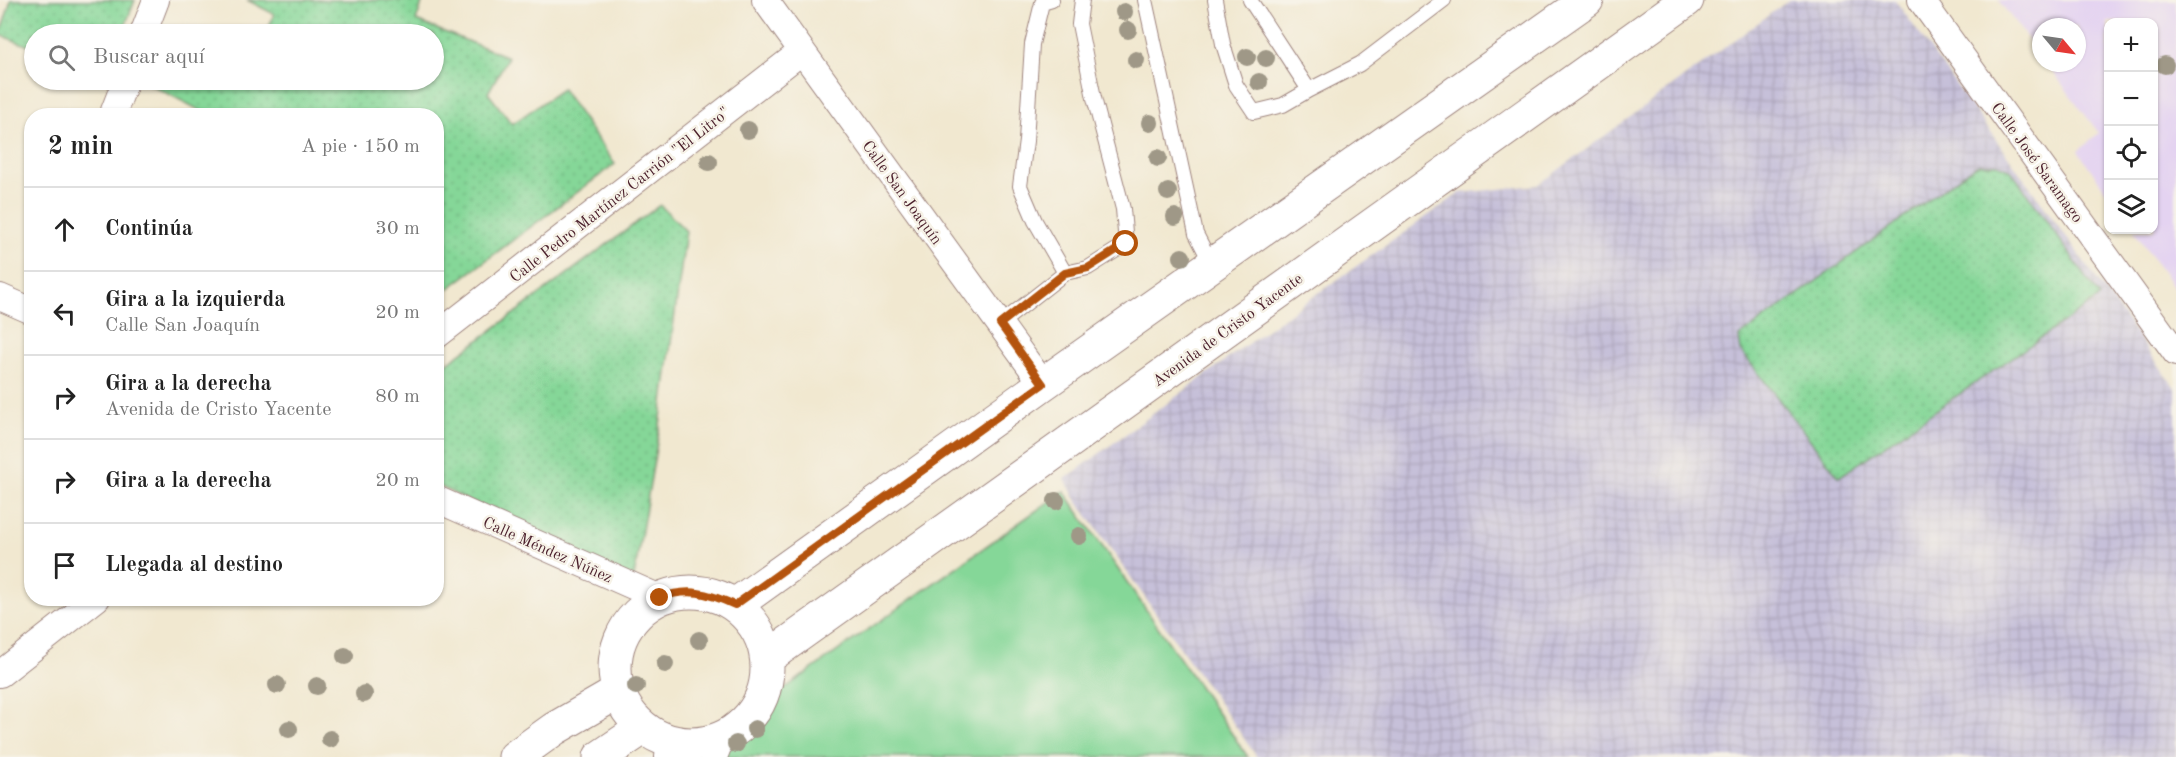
<!DOCTYPE html>
<html lang="es">
<meta charset="utf-8">
<style>
body{margin:0;font-family:"Old Standard TT",serif;background:#f2f2f2;color:#222}
.controls{position:absolute;right:18px;top:18px;display:grid;overflow:hidden;border-radius:12px;box-shadow:0 2px 4px #0004}
.controls button{width:54px;height:54px;display:grid;place-items:center;padding:0;border:0;border-bottom:2px solid #e0e0e0;background:#fff;color:#222;font:30px sans-serif}
.compass{position:absolute;left:2032px;top:18px;width:54px;height:54px;border-radius:50%;background:#fff;box-shadow:0 2px 4px #0004;rotate:119deg}
.stop{position:absolute;width:18px;height:18px;margin:-14px;border:4px solid #b45309;border-radius:50%;background:#fff}
.stop.end{background:#b45309;border-color:#fff;box-shadow:0 2px 6px #0008}
.list{margin:0;padding:0;list-style:none}
h2{display:flex;justify-content:space-between;align-items:center;height:78px;margin:0;padding:0 24px;font-size:26px}
h2 small{font-size:20px;font-weight:400;color:#767676}
.list li{display:grid;grid-template-columns:39px 1fr auto;gap:18px;align-items:center;box-sizing:border-box;height:84px;padding:0 24px;border-top:2px solid #e0e0e0}
.list b{display:block;font-size:22px;white-space:nowrap}
.list p{margin:0;font-size:20px;white-space:nowrap;color:#767676}
.list em{font-size:20px;font-style:normal;color:#767676}
.icon{flex:none;width:33px;height:33px;fill:none;stroke:currentColor;stroke-width:2;stroke-linecap:round;stroke-linejoin:round}
.map{position:relative;flex:none;width:2176px;height:757px;overflow:hidden}
.search{position:absolute;background:#fff;box-shadow:0 2px 4px #0004;left:24px;top:24px;width:420px;height:66px;display:flex;align-items:center;gap:15px;box-sizing:border-box;padding:0 21px;border-radius:33px;color:#767676;font-size:22px}
.panel{position:absolute;background:#fff;box-shadow:0 2px 4px #0004;left:24px;top:108px;width:420px;height:498px;border-radius:24px}
.map>svg:first-child{display:block}
.built{fill:#e4d3f1}
.industrial{fill:url(#industrial-grid)}
.grass{fill:url(#grass-dots);stroke:#687b62;stroke-width:1.5}
.pitch{fill:#85d798;stroke:#687b62;stroke-width:1.5}
.lines{fill:none;stroke-linecap:round;stroke-linejoin:round}
.service-casing{stroke:#9e847e;stroke-width:16}
.minor-casing{stroke:#9e847e;stroke-width:28}
.primary-casing{stroke:#9e847e;stroke-width:35}
.service{stroke:#fff;stroke-width:14}
.minor{stroke:#fff;stroke-width:26}
.primary{stroke:#fff;stroke-width:33}
.tree{fill:#9f9887}
.route{stroke:#b45309;stroke-width:8}
.labels{text-anchor:middle;stroke-width:5;stroke-linejoin:round;paint-order:stroke}
.street-label{font-size:16px;fill:#4a1f2b;stroke:#f7f3e8}
</style>
<div class="map">
<svg width="2176" height="757" viewBox="0 0 2176 757">
<defs>
<pattern id="industrial-grid" width="8" height="8" patternUnits="userSpaceOnUse" patternTransform="scale(1.5)"><rect width="8" height="8" fill="#c6c0d9"/><path d="M0 4h8M4 0v8" fill="none" stroke="#aca5ba"/></pattern>
<pattern id="grass-dots" width="8" height="8" patternUnits="userSpaceOnUse" patternTransform="scale(1.5)"><rect width="8" height="8" fill="#85d798"/><path d="M2 2h.1M6 6h.1" fill="none" stroke="#74b883" stroke-width="1.8" stroke-linecap="round"/></pattern>
</defs>
<rect width="100%" height="100%" fill="#f7f3e8"/>
<filter id="ink" filterUnits="userSpaceOnUse"><feTurbulence type="fractalNoise" baseFrequency=".0167" numOctaves="2"/><feDisplacementMap in="SourceGraphic" scale="12" xChannelSelector="R" yChannelSelector="G"/><feConvolveMatrix kernelMatrix="1 2 1 2 8 2 1 2 1" color-interpolation-filters="sRGB"/></filter>
<filter id="wash" filterUnits="userSpaceOnUse"><feTurbulence type="fractalNoise" baseFrequency=".008" numOctaves="4" result="noise"/><feDisplacementMap in="SourceGraphic" scale="24" xChannelSelector="R" yChannelSelector="G"/><feGaussianBlur stdDeviation="1.35" result="paint"/><feColorMatrix in="noise" values="0 0 0 0 0 0 0 0 0 0 0 0 0 0 0 0 0 1.4 0 .05"/><feComposite in="paint" operator="in"/></filter>
<g filter="url(#wash)">
<rect width="100%" height="100%" fill="#f1e8d0"/>
<path class="built" d="M1998,0H2176V290L2133,230H2154V22H2108V194L2078,151L2099,133L2046,63H2077V27H2041V56Z"/>
<path class="industrial" d="M1789,0H1895L2176,389V757H1257L1075,498L1065,479L1269,328L1460,193L1538,185Z"/>
<path class="grass" d="M11,0H135L122,34H34V48L0,35Z
M247,0H423L416,21L508,57L488,93L512,124L562,89L615,164L437,297L436,116L209,115L147,83L148,80H228L245,88L248,80H434V34H266L274,14Z
M1978,164H1997L2010,169L2100,297L1839,477L1741,351L1739,337Z
M660,205L686,231L660,425L633,583L437,485V371Z"/>
<path class="pitch" d="M1064,491L1248,757H688Z"/>
</g>
<g filter="url(#ink)">
<g class="lines">
<defs>
<path id="service" d="M1052,0L1042,3L1032,44L1026,141L1020,186L1035,221L1065,273L1088,268L1126,244L1123,209L1094,98L1079,24L1082,0
M1145,0L1196,234L1212,265
M1215,0L1223,44L1236,85L1254,112L1283,105L1309,90L1360,64L1444,0
M1250,0L1309,90
M1000,324L1065,273"/>
<path id="minor" d="M765,0L1043,384
M1921,0L2176,353
M143,34L156,0
M112,116L126,80
M0,297L32,311
M436,336L801,52
M436,499L660,598
M0,674L97,598
M668,757L670,742
M714,757L721,739"/>
<path id="primary" d="M615 668a76 76 0 1 1 152 0a76 76 0 1 1-152 0Z
M735,605L1043,384L1587,0
M767,658L1687,0
M515,757L554,729L618,692
M600,757L643,728"/>
</defs>
<use href="#service" class="service-casing"/>
<use href="#minor" class="minor-casing"/>
<use href="#primary" class="primary-casing"/>
<use href="#service" class="service"/>
<use href="#minor" class="minor"/>
<use href="#primary" class="primary"/>
</g>
<g class="tree">
<circle cx="1124" cy="12" r="9"/>
<circle cx="1128" cy="30" r="9"/>
<circle cx="1247" cy="57" r="9"/>
<circle cx="1266" cy="58" r="9"/>
<circle cx="1136" cy="60" r="9"/>
<circle cx="2165" cy="65" r="9"/>
<circle cx="1259" cy="82" r="9"/>
<circle cx="1150" cy="123" r="9"/>
<circle cx="748" cy="130" r="9"/>
<circle cx="1158" cy="158" r="9"/>
<circle cx="709" cy="162" r="9"/>
<circle cx="1168" cy="192" r="9"/>
<circle cx="1175" cy="217" r="9"/>
<circle cx="1182" cy="257" r="9"/>
<circle cx="1056" cy="501" r="9"/>
<circle cx="1079" cy="536" r="9"/>
<circle cx="699" cy="640" r="9"/>
<circle cx="345" cy="656" r="9"/>
<circle cx="665" cy="664" r="9"/>
<circle cx="277" cy="685" r="9"/>
<circle cx="317" cy="686" r="9"/>
<circle cx="636" cy="686" r="9"/>
<circle cx="364" cy="694" r="9"/>
<circle cx="289" cy="729" r="9"/>
<circle cx="755" cy="729" r="9"/>
<circle cx="330" cy="739" r="9"/>
<circle cx="736" cy="744" r="9"/>
</g>
</g>
<g class="lines" filter="url(#ink)">
<path class="route" d="M660,598C688,587 708,593 735,605L1043,384L1000,324L1065,273L1088,268L1126,244"/>
</g>
<g class="labels">
<g class="street-label">
<text transform="translate(2038 162) rotate(54)" y="6">Calle José Saramago</text>
<text transform="translate(903 192) rotate(54)" y="6">Calle San Joaquín</text>
<text transform="translate(619 194) rotate(-38)" y="6">Calle Pedro Martínez Carrión "El Litro"</text>
<text transform="translate(1227 329) rotate(-36)" y="6">Avenida de Cristo Yacente</text>
<text transform="translate(548 549) rotate(24)" y="6">Calle Méndez Núñez</text>
</g>
</g>
</svg>
<div class="controls">
<button>+</button>
<button>−</button>
<button><svg class="icon" aria-label="locate" viewBox="0 0 24 24"><circle cx="12" cy="12" r="6"/><path d="M12 2v4M12 18v4M2 12h4M18 12h4"/></svg></button>
<button><svg class="icon" aria-label="layers" viewBox="0 0 24 24"><path d="M12 4l9 5-9 5-9-5zM3 14l9 5 9-5"/></svg></button>
</div>
<svg class="compass" viewBox="-18 -18 36 36"><path d="M0-13l5 13h-10z" fill="#e53935"/><path d="M0 13l5-13h-10z" fill="#767676"/></svg>
<div class="stop" style="left:1126px;top:244px"></div>
<div class="stop end" style="left:660px;top:598px"></div>
<div class="search"><svg class="icon" aria-label="search" viewBox="0 0 24 24"><circle cx="10" cy="10" r="6"/><path d="M15 15l6 6"/></svg>Buscar aquí</div>
<section class="panel">
<h2>2 min<small>A pie · 150 m</small></h2>
<ul class="list">
<li><svg class="icon" aria-label="ahead" viewBox="0 0 24 24"><path d="M12 20V5M6 11l6-6 6 6"/></svg><div><b>Continúa</b></div><em>30 m</em></li>
<li><svg class="icon" aria-label="left" viewBox="0 0 24 24"><path d="M17 20v-9H6M10 6l-5 5 5 5"/></svg><div><b>Gira a la izquierda</b><p>Calle San Joaquín</p></div><em>20 m</em></li>
<li><svg class="icon" aria-label="right" viewBox="0 0 24 24"><path d="M7 20v-9h11M14 6l5 5-5 5"/></svg><div><b>Gira a la derecha</b><p>Avenida de Cristo Yacente</p></div><em>80 m</em></li>
<li><svg class="icon" aria-label="right" viewBox="0 0 24 24"><path d="M7 20v-9h11M14 6l5 5-5 5"/></svg><div><b>Gira a la derecha</b></div><em>20 m</em></li>
<li><svg class="icon" aria-label="arrive" viewBox="0 0 24 24"><path d="M6 21V4h12l-3 4 3 4H6"/></svg><div><b>Llegada al destino</b></div></li>
</ul>
</section>
</div>
